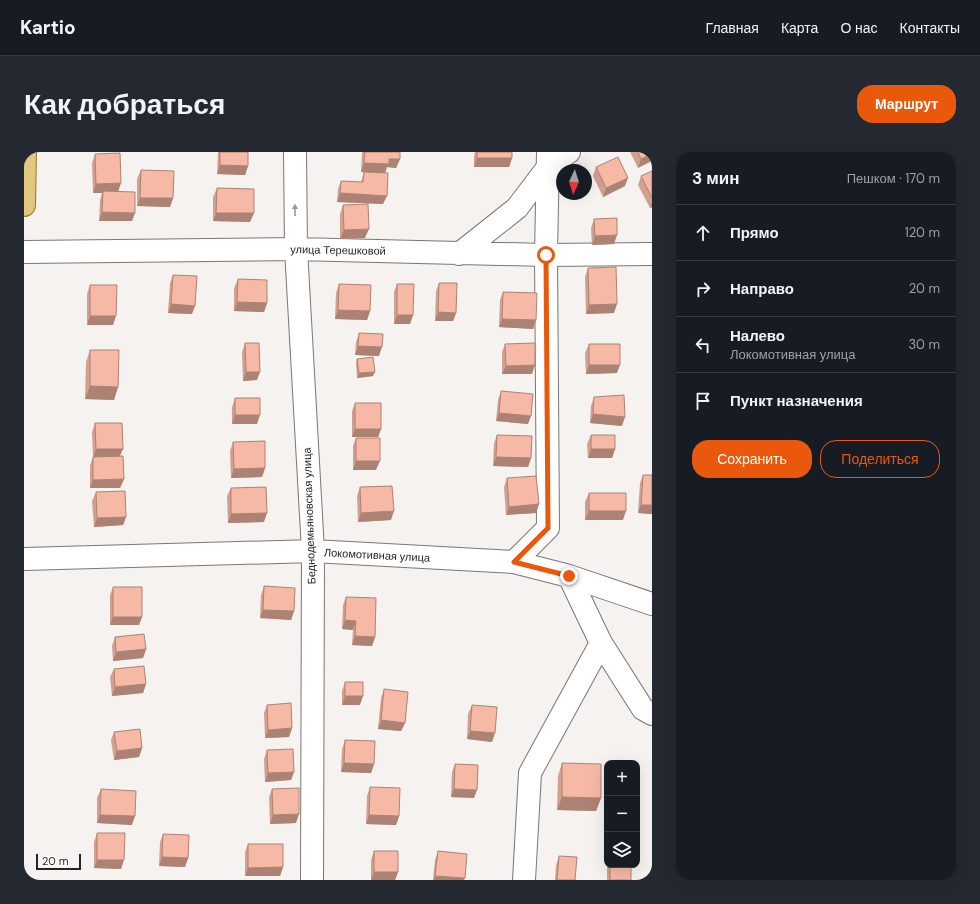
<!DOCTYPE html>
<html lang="ru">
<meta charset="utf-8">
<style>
body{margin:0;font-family:"DM Sans",sans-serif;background:#242831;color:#f1f3f6}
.controls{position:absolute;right:12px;bottom:12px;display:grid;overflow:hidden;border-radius:8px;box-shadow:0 4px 16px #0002}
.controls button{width:36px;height:36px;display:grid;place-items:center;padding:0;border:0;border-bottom:1px solid #363941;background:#171b24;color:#f1f3f6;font:20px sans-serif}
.compass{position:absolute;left:532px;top:12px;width:36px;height:36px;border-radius:50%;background:#171b24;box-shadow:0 4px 16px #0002;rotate:184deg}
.scale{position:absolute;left:12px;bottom:10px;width:45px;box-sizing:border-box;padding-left:4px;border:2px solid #252423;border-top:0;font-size:11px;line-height:14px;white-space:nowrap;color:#252423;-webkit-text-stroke:3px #fff;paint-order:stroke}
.stop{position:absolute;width:12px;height:12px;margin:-9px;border:3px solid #ea580c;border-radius:50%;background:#fff}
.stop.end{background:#ea580c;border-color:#fff;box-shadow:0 1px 4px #0008}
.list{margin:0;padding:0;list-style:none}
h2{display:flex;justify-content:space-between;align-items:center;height:52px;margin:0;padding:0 16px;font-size:17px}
h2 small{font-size:13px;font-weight:400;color:#9ea1a6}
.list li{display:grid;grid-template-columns:26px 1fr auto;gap:12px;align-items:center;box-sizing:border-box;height:56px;padding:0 16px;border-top:1px solid #363941}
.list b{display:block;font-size:15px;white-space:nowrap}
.list p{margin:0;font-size:13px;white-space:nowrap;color:#9ea1a6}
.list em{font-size:13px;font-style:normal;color:#9ea1a6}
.actions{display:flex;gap:8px;padding:12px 16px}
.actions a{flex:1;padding:9px 0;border:1px solid #ea580c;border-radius:16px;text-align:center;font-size:14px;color:#ea580c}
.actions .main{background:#ea580c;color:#fff}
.icon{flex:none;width:22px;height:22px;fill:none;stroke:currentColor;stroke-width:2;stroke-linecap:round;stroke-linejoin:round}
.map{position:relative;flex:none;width:628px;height:728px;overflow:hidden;border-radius:16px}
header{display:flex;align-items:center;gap:24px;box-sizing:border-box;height:56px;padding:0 20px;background:#171b24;border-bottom:1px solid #363941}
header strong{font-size:19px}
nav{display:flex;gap:22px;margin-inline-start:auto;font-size:14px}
.intro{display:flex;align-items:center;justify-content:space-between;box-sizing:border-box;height:96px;padding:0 24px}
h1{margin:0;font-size:28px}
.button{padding:10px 18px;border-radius:16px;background:#ea580c;color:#fff;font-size:14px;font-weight:700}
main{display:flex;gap:24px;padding:0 24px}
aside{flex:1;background:#171b24;border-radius:16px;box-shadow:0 4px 16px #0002}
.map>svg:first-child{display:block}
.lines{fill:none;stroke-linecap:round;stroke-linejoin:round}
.minor-casing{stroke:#7a7674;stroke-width:24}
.major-casing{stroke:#927726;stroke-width:24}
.minor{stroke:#fff;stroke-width:22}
.major{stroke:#e1c87e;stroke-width:22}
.wall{fill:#d39f8f}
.shaded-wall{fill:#ac8274}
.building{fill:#f5b9a6;stroke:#ac8274}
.oneway{fill:#9d9c9c}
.route{stroke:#ea580c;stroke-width:5}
.labels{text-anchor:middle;stroke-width:3.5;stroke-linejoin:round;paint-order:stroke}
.street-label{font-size:11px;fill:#252423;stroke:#fff}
</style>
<header>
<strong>Kartio</strong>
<nav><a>Главная</a><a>Карта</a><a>О нас</a><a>Контакты</a></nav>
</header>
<div class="intro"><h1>Как добраться</h1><a class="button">Маршрут</a></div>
<main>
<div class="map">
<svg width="628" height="728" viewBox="0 0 628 728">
<rect width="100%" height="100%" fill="#f5f2ef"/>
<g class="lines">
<defs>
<path id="minor" d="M271,0L272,97L289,399L288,728
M0,100L272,97L522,103L628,102
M435,102L493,56L524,15L545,0
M0,407L289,399L490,410L545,424L628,452
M490,410L524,376L522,103L524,0
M577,491L619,557L628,562
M500,728L506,621L577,491L545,424"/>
<path id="major" d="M0,53L1,0"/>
</defs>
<use href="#minor" class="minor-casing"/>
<use href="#major" class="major-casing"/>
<use href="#minor" class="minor"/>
<use href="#major" class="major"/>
</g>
<path class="wall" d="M194,0H224V14L221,23L193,22Z
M338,0H376V7L372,16L363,15L361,21L359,52L313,50L314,37L317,29L337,30L340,20H337Z
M451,0H488V6L485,15H450V5Z
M606,0H628L614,16Z
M71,2L94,40L108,69H75L76,48L78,41H69L68,11Z
M572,15L601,34L579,45L569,24Z
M117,18L149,46L146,55L113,54V27Z
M628,19V55L626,56L614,33L617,24Z
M193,36L226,70L189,69V45Z
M319,53L341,86L316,87V62Z
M570,67L590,92L568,93L567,76Z
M564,116L590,161L562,162L561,125Z
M149,123L168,162L144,161L146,131Z
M214,127L243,151L240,160L210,159V136Z
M415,131L432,161L429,169H411L412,139Z
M315,132L346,159L343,168L311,167L312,141Z
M373,132L389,163L386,172H370V140Z
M66,133L89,173H63V142Z
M479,140L512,168L509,177L475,175L476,148Z
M335,181L355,204L331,203L332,190Z
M221,191L233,228L219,229L218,200Z
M481,192L508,222H478V200Z
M565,192L593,221L562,222L561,201Z
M66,198L94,235L90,248L61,247L62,210Z
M333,207L349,224L333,226L332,211Z
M477,239L504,272L472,269L474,248Z
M570,245L598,274L566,271L567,254Z
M211,246L233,272H208V255Z
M331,251L357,277L354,285H328V259Z
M71,271L99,297L96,304L100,327L96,336H66V313L69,305L68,280Z
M473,283L507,306L504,315L469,314L470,291Z
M567,283L591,297L588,306H564L563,292Z
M332,286L352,318H329V294Z
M209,290L241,316L238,325L207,326L206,299Z
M619,323H628V362L614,361L616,331Z
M483,326L512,361L482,363L480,335Z
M336,335L367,368L334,370L333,344Z
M207,336L240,370L204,371L203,344Z
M72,340L102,365L99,373L70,375L68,349Z
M565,341L599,368H561V350Z
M240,434L270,459L267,468L236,466L237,443Z
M89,435L118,465L115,473H86V443Z
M322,445L351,485L348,494L328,493L329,478L318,477L319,453Z
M91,485L122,497L119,506L89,509L88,494Z
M90,517L122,532L119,541L88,544L86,525Z
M321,530L336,553H318V539Z
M360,537L381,571L377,579L354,577L357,546Z
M243,553L268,576L265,585L241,586L240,561Z
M448,553L468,590L443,587L444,562Z
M90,580L118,596L115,605L90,608L87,588Z
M321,588L350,612L347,621L317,620L318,597Z
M243,598L270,620L267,628L241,630L240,607Z
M538,611L577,646L572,659L533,658L534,624Z
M431,612L450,646L427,645L428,620Z
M346,635L375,664L372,673L342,672L343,644Z
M77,637L108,673L73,671V646Z
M248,637L272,671L246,672L245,645Z
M73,681L97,717L70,716V690Z
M139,682L164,706L161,715L135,714L136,690Z
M224,692L259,715L256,724H221V700Z
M350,699L374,720L371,728H347V708Z
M414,699L440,728H409L411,708Z
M535,704L551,728H531L532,713Z
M583,713H607V728H583Z"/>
<path class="shaded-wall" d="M628,2V9L614,16L617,7Z
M453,6H488L485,15H450Z
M365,7H376L372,16L363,15L361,21L337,20L340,11Z
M196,13L224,14L221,23L193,22Z
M604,26L601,34L579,45L582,36Z
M97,31L94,40L79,39L78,41H69L72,32Z
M316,41L363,44L359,52L313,50Z
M116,46H149L146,55L113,54Z
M628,50V55L626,56Z
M78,60L111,61L108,69H75Z
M192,61H230L226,70L189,69Z
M345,77L341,86L316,87L320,78Z
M593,83L590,92L568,93L571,84Z
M213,150L243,151L240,160L210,159Z
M147,152L171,154L168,162L144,161Z
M593,152L590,161L562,162L565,153Z
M314,158L346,159L343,168L311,167Z
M414,160L432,161L429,169H411Z
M373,163H389L386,172H370Z
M66,164H92L89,173H63Z
M478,167L512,168L509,177L475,175Z
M334,194L358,195L355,204L331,203Z
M511,213L508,222H478L482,214Z
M565,213H596L593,221L562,222Z
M222,220H236L233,228L219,229Z
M351,220L349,224L333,226L335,221Z
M66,234L94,235L90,248L61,247Z
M475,261L507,264L504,272L472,269Z
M569,262L601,265L598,274L566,271Z
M211,263H236L233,272H208Z
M331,277H357L354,285H328Z
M72,297H99L95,305L69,306Z
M567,297H591L588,306H564Z
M472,305L507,306L504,315L469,314Z
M332,309H356L352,318H329Z
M241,316L238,325L207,326L210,317Z
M100,327L96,336H66L69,328Z
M515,352L512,361L482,363L485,355Z
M617,353H628V362L614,361Z
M370,359L367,368L334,370L337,361Z
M565,359H602L599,368H561Z
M243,361L240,370L204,371L207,362Z
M102,365L99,373L70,375L73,366Z
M239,458L270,459L267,468L236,466Z
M89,465H118L115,473H86Z
M321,468L332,469L329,478L318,477Z
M331,484L351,485L348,494L328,493Z
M122,497L119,506L89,509L92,500Z
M122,532L119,541L88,544L91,535Z
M321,544H339L336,553H318Z
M357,568L381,571L377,579L354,577Z
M268,576L265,585L241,586L244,578Z
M446,579L471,581L468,590L443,587Z
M118,596L115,605L90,608L93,599Z
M320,611L350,612L347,621L317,620Z
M270,620L267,628L241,630L244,621Z
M430,637L453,638L450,646L427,645Z
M538,645L577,646L572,659L533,658Z
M275,662L272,671L246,672L249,663Z
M76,663L111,664L108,673L73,671Z
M345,663L375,664L372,673L342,672Z
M138,705L164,706L161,715L135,714Z
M73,708H100L97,717L70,716Z
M259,715L256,724H221L224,716Z
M350,720H374L371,728H347Z
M411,724L441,726L440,728H410Z"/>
<path class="building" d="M196,0H224V14L196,13Z
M341,0H376V7H365V12L340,11Z
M453,0H488V6H453Z
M614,0H628V2L617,7Z
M96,1L97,31L72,32L71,2Z
M594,5L604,26L582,36L572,15Z
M117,18L150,19L149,46H116Z
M628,19V46L617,24Z
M340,20L364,21L363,44L316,41L317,29L339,30Z
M193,36L230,37V61H192Z
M79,39L111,40V61L78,60Z
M344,52L345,77L320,78L319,53Z
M593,66V83L571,84L570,67Z
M592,115L593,152L565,153L564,116Z
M149,123L173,124L171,154L147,152Z
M214,127L243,128V151L213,150Z
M415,131H433L432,161L414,160Z
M315,132L347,133L346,159L314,158Z
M373,132H390L389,163H373Z
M66,133H93L92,164H66Z
M479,140L513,141L512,168L478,167Z
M335,181L359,182L358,195L334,194Z
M221,191H235L236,220H222Z
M511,191V213L482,214L481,192Z
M565,192H596V213H565Z
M66,198H95L94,235L66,234Z
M349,205L351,220L335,221L333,207Z
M477,239L509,242L507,264L475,261Z
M600,243L601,265L569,262L570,245Z
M211,246H236V263H211Z
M331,251H357V277H331Z
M71,271H98L99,297H72Z
M473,283L508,284L507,306L472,305Z
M567,283H591V297H567Z
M332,286H356V309H332Z
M241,289V316L210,317L209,290Z
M99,304L100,327L69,328V305Z
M619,323H628V353H617Z
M512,324L515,352L485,355L483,326Z
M368,334L370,359L337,361L336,335Z
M242,335L243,361L207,362V336Z
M101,339L102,365L73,366L72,340Z
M565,341H602V359H565Z
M240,434L271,436L270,459L239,458Z
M89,435H118V465H89Z
M322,445L352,446L351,485L331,484L332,469L321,468Z
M120,482L122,497L92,500L91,485Z
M120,514L122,532L91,535L90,517Z
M321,530H339V544H321Z
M360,537L384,540L381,571L357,568Z
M267,551L268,576L244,578L243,553Z
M448,553L473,555L471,581L446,579Z
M116,577L118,596L93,599L90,580Z
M321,588L351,589L350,612L320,611Z
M269,597L270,620L244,621L243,598Z
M538,611L577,612V646L538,645Z
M431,612L454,613L453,638L430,637Z
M346,635L376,636L375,664L345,663Z
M275,636V662L249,663L248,637Z
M77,637L112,639L111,664L76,663Z
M73,681H101L100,708H73Z
M139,682L165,683L164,706L138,705Z
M224,692H259V715L224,716Z
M350,699H374V720H350Z
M414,699L443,702L441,726L411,724Z
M535,704L553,705L551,728H533Z
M586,713H607V728H586Z"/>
<defs><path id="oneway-solid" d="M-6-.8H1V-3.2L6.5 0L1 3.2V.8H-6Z"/></defs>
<use class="oneway" href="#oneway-solid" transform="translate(271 58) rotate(-91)"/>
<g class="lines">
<path class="route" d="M522,103L524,376L490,410L545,424"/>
</g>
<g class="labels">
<g class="street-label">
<text transform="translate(314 98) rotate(1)" y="4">улица Терешковой</text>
<text transform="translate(285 364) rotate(-92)" y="4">Беднодемьяновская улица</text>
<text transform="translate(353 403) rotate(3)" y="4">Локомотивная улица</text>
</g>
</g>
</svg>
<div class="controls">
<button>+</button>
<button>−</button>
<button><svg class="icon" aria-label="layers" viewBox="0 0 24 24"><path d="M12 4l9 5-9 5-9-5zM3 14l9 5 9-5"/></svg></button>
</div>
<svg class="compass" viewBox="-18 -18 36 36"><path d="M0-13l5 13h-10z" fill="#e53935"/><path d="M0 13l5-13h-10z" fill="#9ea1a6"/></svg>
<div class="scale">20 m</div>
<div class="stop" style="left:522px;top:103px"></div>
<div class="stop end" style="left:545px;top:424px"></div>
</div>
<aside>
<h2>3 мин<small>Пешком · 170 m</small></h2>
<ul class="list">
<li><svg class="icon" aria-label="ahead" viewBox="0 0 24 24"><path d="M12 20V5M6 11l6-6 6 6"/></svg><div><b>Прямо</b></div><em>120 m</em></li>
<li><svg class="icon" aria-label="right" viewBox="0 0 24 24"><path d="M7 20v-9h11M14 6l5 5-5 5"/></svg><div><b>Направо</b></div><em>20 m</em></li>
<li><svg class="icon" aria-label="left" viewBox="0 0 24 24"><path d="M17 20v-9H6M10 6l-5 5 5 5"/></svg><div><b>Налево</b><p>Локомотивная улица</p></div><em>30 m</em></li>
<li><svg class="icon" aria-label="arrive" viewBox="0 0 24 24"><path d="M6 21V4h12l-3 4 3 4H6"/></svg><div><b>Пункт назначения</b></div></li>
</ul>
<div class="actions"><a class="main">Сохранить</a><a>Поделиться</a></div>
</aside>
</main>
